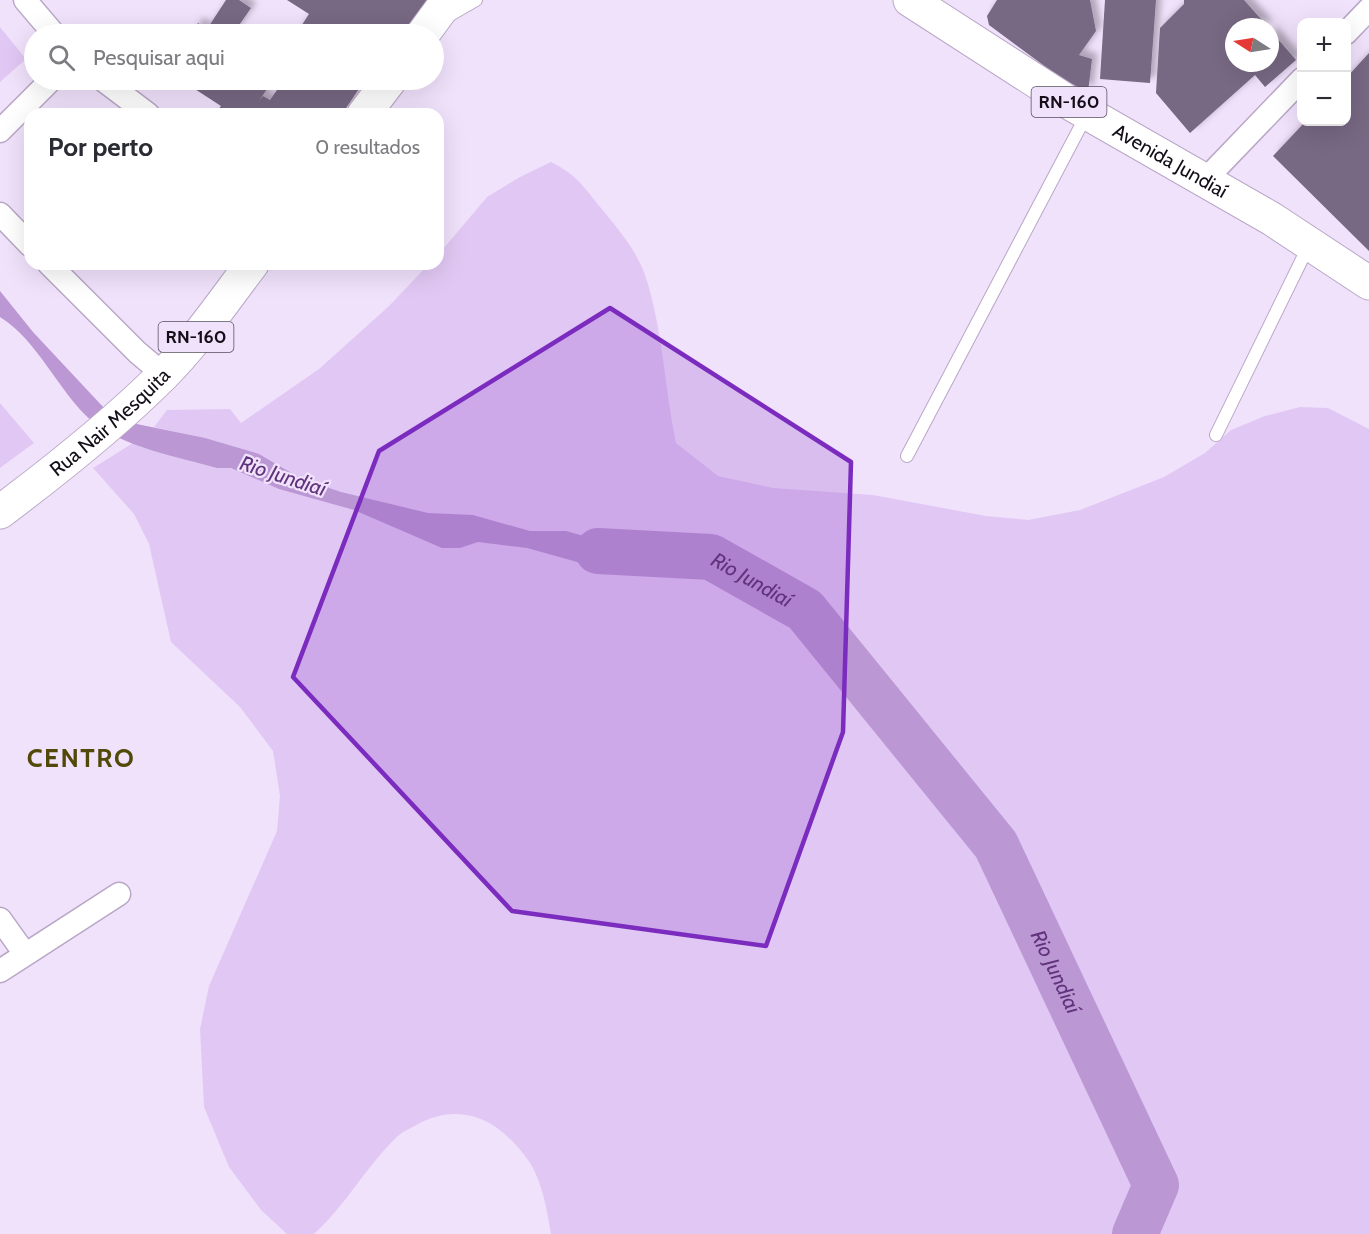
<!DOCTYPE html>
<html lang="pt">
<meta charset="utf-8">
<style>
body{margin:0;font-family:Cabin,sans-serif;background:#f7f7f7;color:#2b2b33}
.controls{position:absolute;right:18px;top:18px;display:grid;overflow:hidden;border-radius:12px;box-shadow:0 6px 24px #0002}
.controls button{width:54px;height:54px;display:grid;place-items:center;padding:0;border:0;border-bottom:2px solid #e1e1e2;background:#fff;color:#2b2b33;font:30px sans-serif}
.compass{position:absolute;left:1225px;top:18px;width:54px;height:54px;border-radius:50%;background:#fff;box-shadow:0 6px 24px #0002;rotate:282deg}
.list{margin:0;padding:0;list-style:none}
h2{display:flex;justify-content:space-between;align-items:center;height:78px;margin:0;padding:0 24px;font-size:26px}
h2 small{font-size:20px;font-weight:400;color:#7c7c81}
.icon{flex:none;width:33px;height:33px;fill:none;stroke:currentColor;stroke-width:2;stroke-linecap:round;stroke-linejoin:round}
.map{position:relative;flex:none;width:1369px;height:1234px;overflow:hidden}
.search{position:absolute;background:#fff;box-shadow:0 6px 24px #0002;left:24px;top:24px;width:420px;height:66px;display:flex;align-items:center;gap:15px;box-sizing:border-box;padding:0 21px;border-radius:33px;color:#7c7c81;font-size:22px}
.panel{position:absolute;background:#fff;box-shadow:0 6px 24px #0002;left:24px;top:108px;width:420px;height:162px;border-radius:18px}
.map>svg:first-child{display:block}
.green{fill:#e1c8f4}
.water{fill:#bb97d4}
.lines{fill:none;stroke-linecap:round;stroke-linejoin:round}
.river{stroke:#bb97d4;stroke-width:46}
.building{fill:#776783;filter:url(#shadow)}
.service-casing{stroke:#b9a7c6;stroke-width:14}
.minor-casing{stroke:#b9a7c6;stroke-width:25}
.primary-casing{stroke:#b9a7c6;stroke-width:35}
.service{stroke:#fff;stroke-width:12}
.minor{stroke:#fff;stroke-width:22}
.primary{stroke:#fff;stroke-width:33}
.marked{fill:#7b2cbf;fill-opacity:0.2;stroke:#7b2cbf;stroke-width:4.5;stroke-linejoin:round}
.labels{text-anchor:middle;stroke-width:4.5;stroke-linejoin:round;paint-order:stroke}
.shield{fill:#f1e2fc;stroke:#564e5c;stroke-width:1.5}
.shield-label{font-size:18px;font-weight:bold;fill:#140e18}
.street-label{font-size:20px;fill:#140e18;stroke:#f1e2fc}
.water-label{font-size:21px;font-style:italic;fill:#60337c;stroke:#f1e2fc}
.district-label{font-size:26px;font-weight:bold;letter-spacing:1.5px;fill:#524908;stroke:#f1e2fc}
</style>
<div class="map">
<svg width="1369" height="1234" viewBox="0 0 1369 1234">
<defs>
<filter id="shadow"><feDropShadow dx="5.5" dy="-5.5" stdDeviation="3" flood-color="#0004"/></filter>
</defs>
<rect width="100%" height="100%" fill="#f1e2fc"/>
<path class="green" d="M0,27L26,59L0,82Z
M551,162C577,175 583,186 601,208C619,230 639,253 647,281C663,333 665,390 676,443L718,476L773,488L873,495L986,516L1028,520L1080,510L1164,477L1205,453L1231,430L1265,416L1300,407L1328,408L1369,429V1234H551C547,1210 542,1180 528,1160C499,1120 463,1101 418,1124C412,1128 403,1131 398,1136C367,1165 346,1205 314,1234H287L261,1210L229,1167L204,1107L200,1029L209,986L277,831L280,796L273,751L240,707L171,642L149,544L134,514L93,468L133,443L166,453L219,442L154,427L167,410L230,409L241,423L319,369L389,306L429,264H438V255L487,197L520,177Z
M0,403L34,443L0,468Z"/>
<path class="water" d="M0,291L33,332L105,409L127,422L205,438L259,454L300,478L341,492L428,513L473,515L530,531H566L606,542L637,546L662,545L661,566L646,570L588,565L527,548L478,542L460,548H442L354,510L279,489L231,468H217C179,457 122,447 92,421C59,393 38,340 0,317Z"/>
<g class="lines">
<path class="river" id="s1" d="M598,551L711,557L805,610L996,845L1156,1185L1135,1234"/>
</g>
<path class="building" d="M226,0H239L251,8L233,34H191L198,23L207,29Z
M287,0H428L405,34H296L309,14Z
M997,0H1090L1096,31L1079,55L1092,59L1088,92L1062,79L989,25L987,16Z
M1105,0H1156L1150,83L1100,79Z
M1184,0H1244L1268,27H1234V63H1270V30L1296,60L1265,87L1255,75L1190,133L1156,93L1160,28L1184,4Z
M1369,53V251L1273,156L1305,122H1347V77Z
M181,80H273L259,101L263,96L270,100L284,80H365L342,114H215L221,106Z"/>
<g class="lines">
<defs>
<path id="service" d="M450,15L476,0
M1216,435L1309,245
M907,456L1087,114"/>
<path id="minor" d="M25,0L54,34
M1346,33L1369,9
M103,80L148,114
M0,131L51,80
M1205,180L1302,79
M0,214L30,245
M49,264L137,352L163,374
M0,919L25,954
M0,971L119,894"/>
<g id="primary">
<path id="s2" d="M910,0L1073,105L1272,219L1369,283"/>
<path d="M423,34L448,0"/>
<path d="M364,114L390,80"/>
<path id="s3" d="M0,512C56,470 113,425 163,375C196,342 223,302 252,264"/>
</g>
</defs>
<use href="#service" class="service-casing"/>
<use href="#minor" class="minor-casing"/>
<use href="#primary" class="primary-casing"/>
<use href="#service" class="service"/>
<use href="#minor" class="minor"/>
<use href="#primary" class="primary"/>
</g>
<path class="marked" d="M610,308L851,462L843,732L766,946L512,911L293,677L379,451Z"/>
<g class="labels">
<g class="shield">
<rect x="1031.5" y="87" width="75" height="30" rx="4.5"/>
<rect x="158.5" y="322" width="75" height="30" rx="4.5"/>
</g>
<g class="shield-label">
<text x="1069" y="108">RN-160</text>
<text x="196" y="343">RN-160</text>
</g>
<g class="street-label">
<text dy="7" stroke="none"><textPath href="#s2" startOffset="306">Avenida Jundiaí</textPath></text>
<text dy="7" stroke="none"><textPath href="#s3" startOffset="142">Rua Nair Mesquita</textPath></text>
</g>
<g class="water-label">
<text transform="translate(283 476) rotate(18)" y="7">Rio Jundiaí</text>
<text dy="7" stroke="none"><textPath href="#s1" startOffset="160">Rio Jundiaí</textPath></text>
<text dy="7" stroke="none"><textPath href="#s1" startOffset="664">Rio Jundiaí</textPath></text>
</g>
<g class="district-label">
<text x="81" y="767">CENTRO</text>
</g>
</g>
</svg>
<div class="controls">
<button>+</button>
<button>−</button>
</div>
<svg class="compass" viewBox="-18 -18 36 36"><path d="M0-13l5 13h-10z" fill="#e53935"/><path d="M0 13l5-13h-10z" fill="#7c7c81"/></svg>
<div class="search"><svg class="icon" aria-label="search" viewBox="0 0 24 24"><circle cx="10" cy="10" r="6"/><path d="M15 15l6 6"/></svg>Pesquisar aqui</div>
<section class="panel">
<h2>Por perto<small>0 resultados</small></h2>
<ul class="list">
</ul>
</section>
</div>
